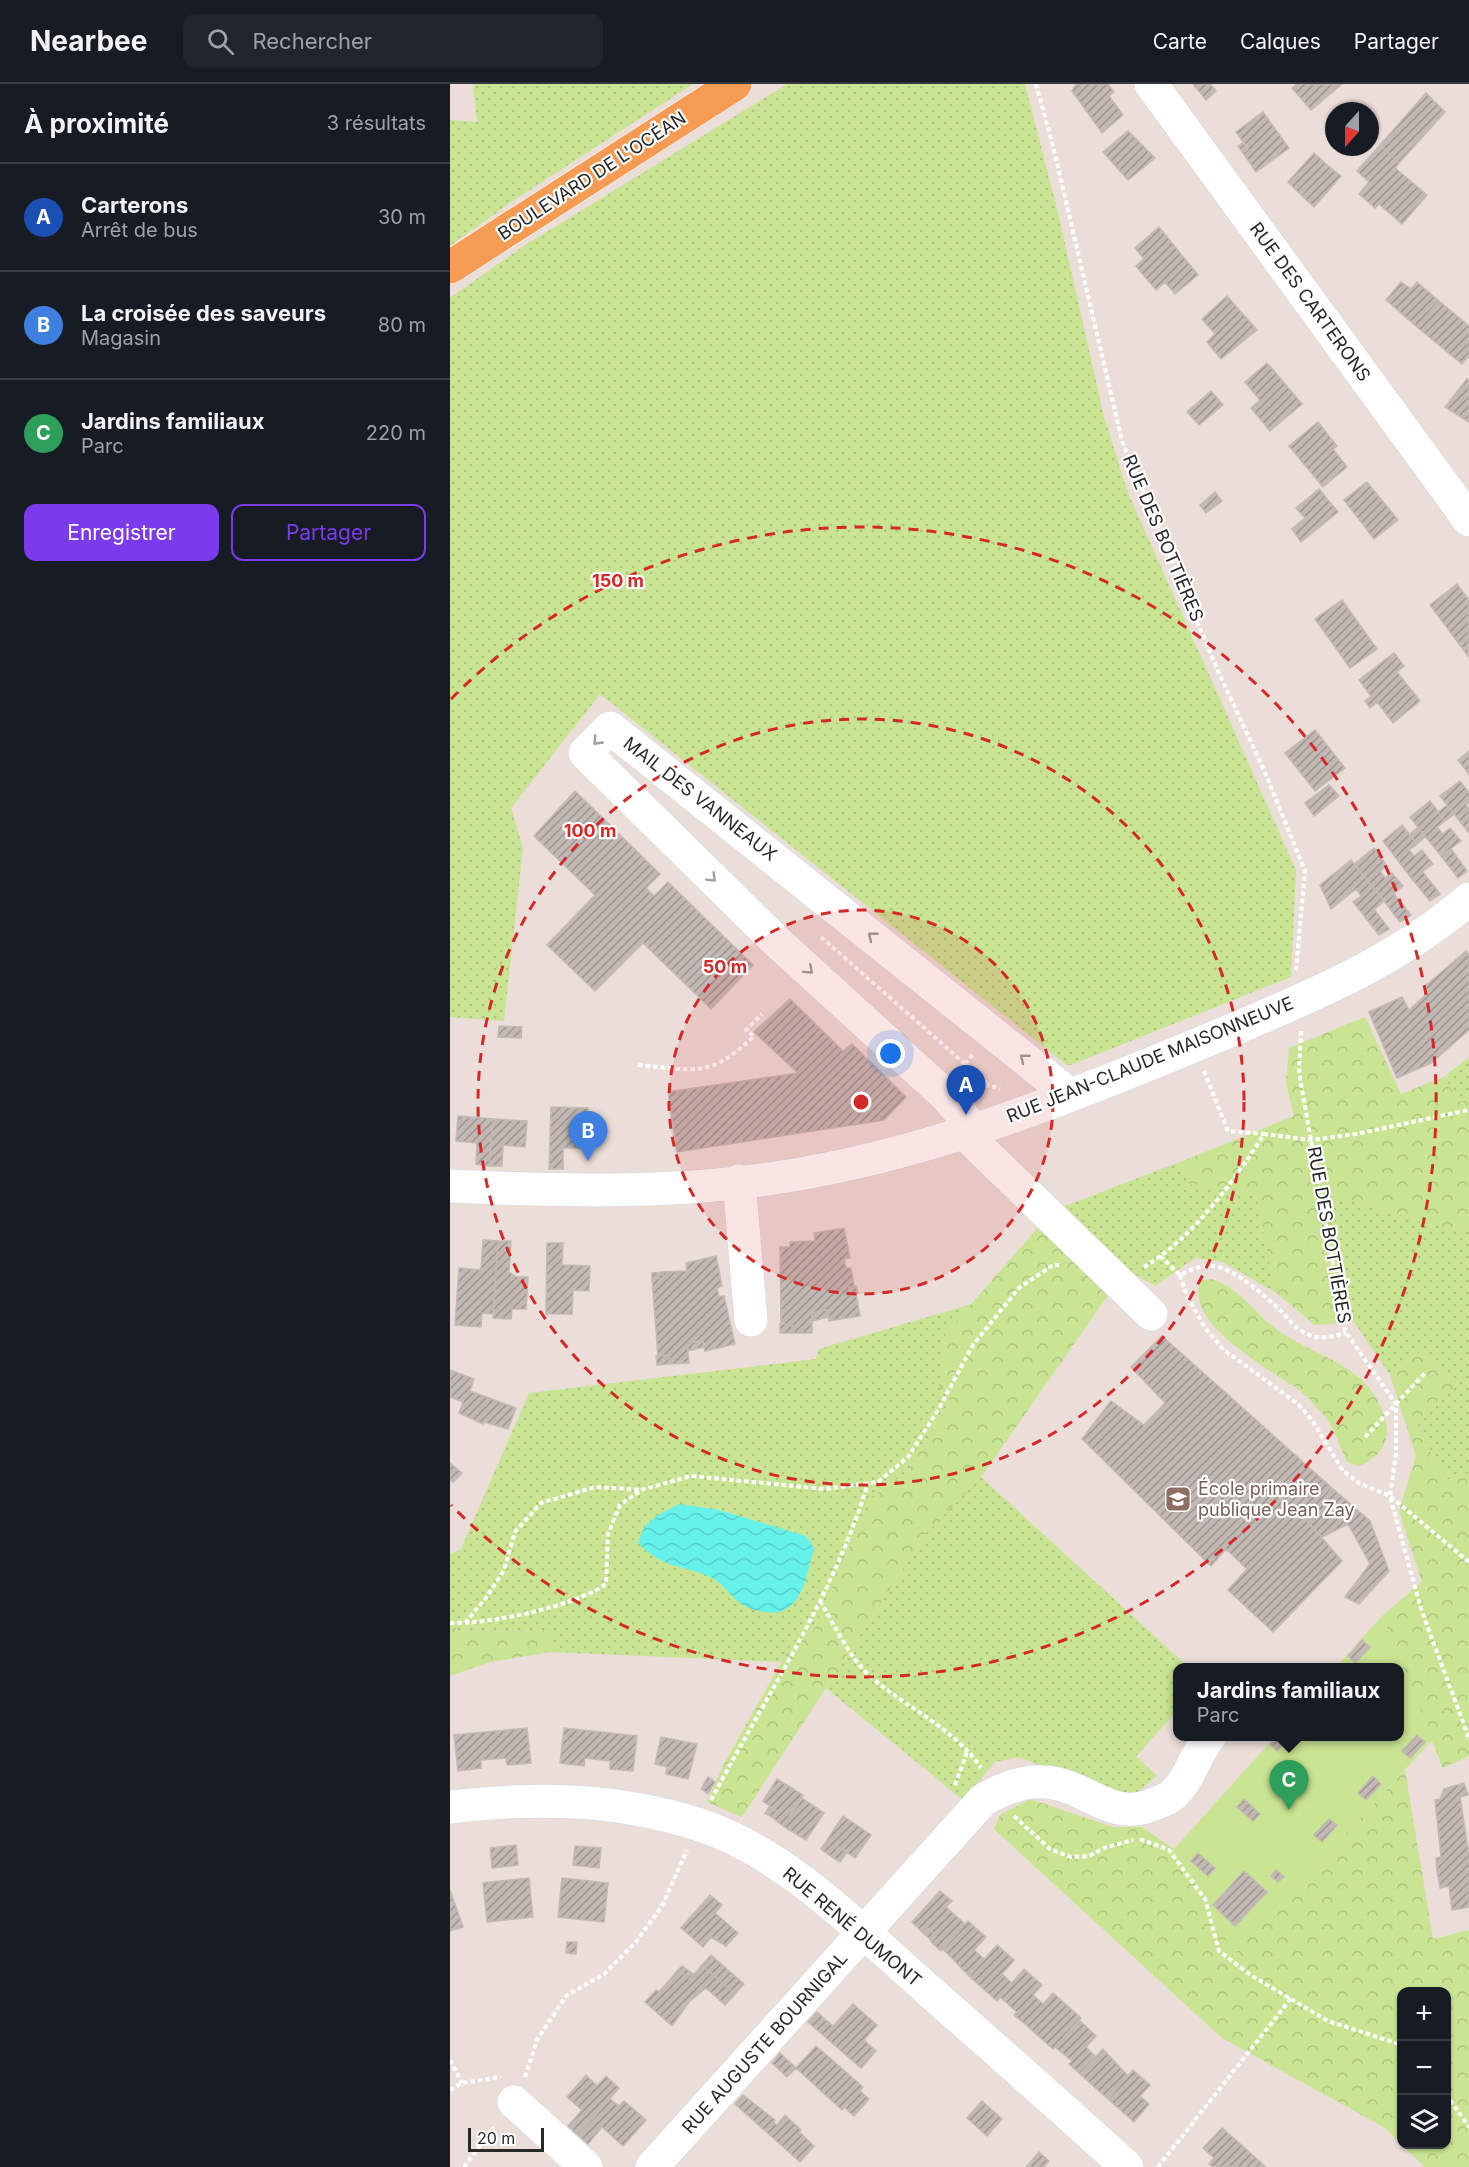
<!DOCTYPE html>
<html lang="fr">
<meta charset="utf-8">
<style>
body{margin:0;font-family:Inter,sans-serif;background:#20242c;color:#f1f3f6}
.controls{position:absolute;right:18px;bottom:18px;display:grid;overflow:hidden;border-radius:12px;box-shadow:0 2px 4px #0004}
.controls button{width:54px;height:54px;display:grid;place-items:center;padding:0;border:0;border-bottom:2px solid #363941;background:#171b24;color:#f1f3f6;font:30px sans-serif}
.compass{position:absolute;left:875px;top:18px;width:54px;height:54px;border-radius:50%;background:#171b24;box-shadow:0 2px 4px #0004;rotate:201deg}
.scale{position:absolute;left:18px;bottom:15px;width:76px;box-sizing:border-box;padding-left:6px;border:3px solid #282828;border-top:0;font-size:16px;line-height:21px;white-space:nowrap;color:#282828;-webkit-text-stroke:4px #fff;paint-order:stroke}
.you{position:absolute;left:441px;top:970px;width:21px;height:21px;margin:-15px;border:4px solid #fff;border-radius:50%;background:#1a73e8;box-shadow:0 0 0 9px #1a73e833}
.badge{display:grid;place-items:center;width:39px;height:39px;border-radius:50%;background:#7c3aed;color:#fff;font-size:20px;font-weight:700}
.pin{position:absolute;translate:-50% -50px;filter:drop-shadow(0 2px 3px #0008)}
.pin::after{content:'';position:absolute;top:32px;width:21px;height:18px;background:inherit;clip-path:polygon(0 0,100% 0,50% 100%)}
.popup{position:absolute;left:723px;top:1579px;width:231px;height:78px;box-sizing:border-box;display:grid;place-content:center;border-radius:12px;background:#171b24;filter:drop-shadow(0 2px 4px #0005);font-size:20px;white-space:nowrap;color:#9ea1a6}
.popup b{font-size:22px;color:#f1f3f6}
.popup::after{content:'';position:absolute;left:50%;top:100%;margin-left:-12px;border:12px solid transparent;border-top-color:#171b24}
.list{margin:0;padding:0;list-style:none}
h2{display:flex;justify-content:space-between;align-items:center;height:78px;margin:0;padding:0 24px;font-size:26px}
h2 small{font-size:20px;font-weight:400;color:#9ea1a6}
.list li{display:grid;grid-template-columns:39px 1fr auto;gap:18px;align-items:center;box-sizing:border-box;height:108px;padding:0 24px;border-top:2px solid #363941}
.list b{display:block;font-size:22px;white-space:nowrap}
.list p{margin:0;font-size:20px;white-space:nowrap;color:#9ea1a6}
.list em{font-size:20px;font-style:normal;color:#9ea1a6}
.actions{display:flex;gap:12px;padding:18px 24px}
.actions a{flex:1;padding:14px 0;border:2px solid #7c3aed;border-radius:12px;text-align:center;font-size:21px;color:#7c3aed}
.actions .main{background:#7c3aed;color:#fff}
.icon{flex:none;width:33px;height:33px;fill:none;stroke:currentColor;stroke-width:2;stroke-linecap:round;stroke-linejoin:round}
.map{position:relative;flex:none;width:1019px;height:2083px;overflow:hidden}
header{display:flex;align-items:center;gap:36px;box-sizing:border-box;height:84px;padding:0 30px;background:#171b24;border-bottom:2px solid #363941}
header strong{font-size:28px}
nav{display:flex;gap:33px;margin-inline-start:auto;font-size:21px}
.search{width:420px;height:54px;background:#20242c;display:flex;align-items:center;gap:15px;box-sizing:border-box;padding:0 21px;border-radius:12px;color:#9ea1a6;font-size:22px}
main{display:flex}
aside{flex:1;background:#171b24}
.map>svg:first-child{display:block}
.grass{fill:url(#grass-dots)}
.forest{fill:url(#forest-crowns)}
.garden{fill:#c9e492}
.water{fill:url(#water-waves)}
.building{fill:url(#building-hatch);stroke:#c6b9b2;stroke-width:1.5}
.lines{fill:none;stroke-linecap:round;stroke-linejoin:round}
.minor-casing{stroke:#ced8e2;stroke-width:34}
.major-casing{stroke:#fff;stroke-width:34}
.path{stroke:#fff;stroke-width:4;stroke-dasharray:4.5 3;stroke-linecap:butt}
.minor{stroke:#fff;stroke-width:33}
.major{stroke:#f59b53;stroke-width:33}
.oneway{stroke:#9e9e9e}
.ring{fill:none;stroke:#d62828;stroke-width:3;stroke-dasharray:10 8}
.labels{text-anchor:middle;stroke-width:4.5;stroke-linejoin:round;paint-order:stroke}
.street-label{font-size:18px;fill:#282828;stroke:#fff}
.education-label{font-size:18px;fill:#785e54;stroke:#fff;text-anchor:start}
.centre{fill:#d62828;stroke:#fff;stroke-width:3}
.ring-label{font-size:18px;text-anchor:middle;font-weight:bold;fill:#d62828;stroke:#fff;stroke-width:4.5;stroke-linejoin:round;paint-order:stroke}
</style>
<header>
<strong>Nearbee</strong>
<div class="search"><svg class="icon" aria-label="search" viewBox="0 0 24 24"><circle cx="10" cy="10" r="6"/><path d="M15 15l6 6"/></svg>Rechercher</div>
<nav><a>Carte</a><a>Calques</a><a>Partager</a></nav>
</header>
<main>
<aside>
<h2>À proximité<small>3 résultats</small></h2>
<ul class="list">
<li><span class="badge" style="background:#1a4fb4">A</span><div><b>Carterons</b><p>Arrêt de bus</p></div><em>30 m</em></li>
<li><span class="badge" style="background:#3f7fe0">B</span><div><b>La croisée des saveurs</b><p>Magasin</p></div><em>80 m</em></li>
<li><span class="badge" style="background:#2e9e5b">C</span><div><b>Jardins familiaux</b><p>Parc</p></div><em>220 m</em></li>
</ul>
<div class="actions"><a class="main">Enregistrer</a><a>Partager</a></div>
</aside>
<div class="map">
<svg width="1019" height="2083" viewBox="0 0 1019 2083">
<defs>
<pattern id="grass-dots" width="8" height="8" patternUnits="userSpaceOnUse" patternTransform="scale(1.5)"><rect width="8" height="8" fill="#c9e492"/><path d="M2 2h.1M6 6h.1" fill="none" stroke="#adc47e" stroke-width="1.8" stroke-linecap="round"/></pattern>
<pattern id="forest-crowns" width="20" height="18" patternUnits="userSpaceOnUse" patternTransform="scale(1.5)"><rect width="20" height="18" fill="#c9e492"/><path d="M2 6a3 3 0 1 1 6 0M12 15a3 3 0 1 1 6 0" fill="none" stroke="#adc47e"/></pattern>
<pattern id="water-waves" width="16" height="10" patternUnits="userSpaceOnUse" patternTransform="scale(1.5)"><rect width="16" height="10" fill="#66f2ea"/><path d="M0 5q4-4 8 0t8 0" fill="none" stroke="#58d0c9"/></pattern>
<pattern id="building-hatch" width="6" height="6" patternUnits="userSpaceOnUse" patternTransform="scale(1.5)"><rect width="6" height="6" fill="#c2b9b4"/><path d="M-1 1l2-2M0 6l6-6M5 7l2-2" fill="none" stroke="#9e9692"/></pattern>
</defs>
<rect width="100%" height="100%" fill="#ebddd8"/>
<path class="grass" d="M23,0H243L64,116L0,162V36L27,38Z
M337,0H575L608,129L654,333L678,409L846,786L841,893L618,982L150,610L61,724L73,764L54,937L0,933V214L72,163Z
M1019,973V1015L1010,1018L994,993Z
M730,1078L739,1100L806,1109L825,1208L773,1178L745,1174L705,1202L662,1177L610,1124Z
M890,1112L982,1141L1019,1147V1389L998,1396L966,1343L1008,1299L970,1268L940,1291L904,1238L883,1126Z
M522,1220L496,1249L489,1302L500,1317L458,1388L420,1414L361,1552L342,1559L331,1578L101,1568L100,1547L7,1548L0,1524V1470L11,1465L79,1309L366,1275L369,1265Z
M531,1393L738,1583L728,1584V1626L686,1672L707,1692L685,1710L666,1711L569,1673L545,1678L513,1716L376,1604L477,1448Z"/>
<path class="forest" d="M915,933L951,1010L994,993L1010,1018L1019,1015V1147L982,1141L890,1112L883,1126L904,1238L865,1241L825,1208L806,1109L739,1100L730,1078L844,1032L836,999L839,964Z
M591,1140L664,1203L531,1393L477,1448L292,1733L257,1718L274,1680L342,1559L361,1552L420,1414L458,1388L500,1317L489,1302L496,1249Z
M762,1195C790,1204 806,1231 830,1248C866,1272 917,1282 932,1327C935,1335 938,1341 937,1349C934,1367 925,1375 909,1382L897,1378C890,1363 883,1340 872,1329C865,1321 857,1312 849,1306C822,1287 729,1237 752,1196Z
M970,1268L1008,1299L966,1343L998,1396L1019,1389V1672L993,1684L932,1532L972,1498L949,1427L966,1372L940,1291Z
M0,1524L7,1548L100,1547L101,1568L40,1578L0,1592Z
M955,1686L983,1855L1019,1846V2083H975L952,2061L996,2060V1908H952L951,2060L935,2044L772,1954L544,1745L550,1731L580,1715L663,1743H692L724,1765L762,1807L783,1871Z"/>
<path class="garden" d="M932,1532L983,1655L783,1872L756,1813L762,1807L724,1765L825,1653L950,1652V1584L886,1583Z"/>
<path class="water" d="M229,1420L269,1426L356,1452L364,1464C356,1492 352,1534 315,1528C308,1527 299,1525 293,1521C281,1514 274,1500 262,1494C231,1479 216,1487 188,1459C194,1435 209,1431 229,1420Z"/>
<path class="building" d="M626,0H658L664,8L659,12L673,31L652,49L622,7Z
M743,0H760L766,7L756,16Z
M847,0H892L861,26L842,4Z
M976,9L995,28L949,79L930,61Z
M813,28L839,64L806,88L793,69L798,65L786,48Z
M923,29L927,37L920,44V32Z
M678,47L705,74L678,96L653,68Z
M794,58L798,65L793,69L788,62Z
M930,61L949,79L945,84L977,111L952,140L929,120L925,124L909,110L919,98L907,87Z
M864,69L877,81L851,111L838,98Z
M877,81L891,92L864,123L851,111Z
M709,143L748,191L725,210L715,198L706,206L686,182L694,175L685,164Z
M951,198L961,205L967,198L989,217L967,243L936,216Z
M777,212L807,246L771,275L757,258L765,250L752,235Z
M989,217L1019,242V272L1012,280L967,243Z
M817,279L852,320L820,347L801,324L810,316L795,298Z
M1017,295L1019,297V338L995,323Z
M761,307L773,321L749,341L737,328Z
M868,338L887,362L883,365L897,383L873,403L839,362Z
M917,398L948,436L924,455L894,416Z
M869,405L888,428L851,458L842,445L855,434L846,424Z
M765,408L772,417L756,429L750,421Z
M1007,500L1019,516L1018,572L980,521Z
M892,516L927,565L900,584L865,535Z
M944,569L954,582L947,588L970,617L943,639L927,618L920,624L915,617L921,612L909,596Z
M865,646L895,684L865,707L835,669Z
M1019,667V690L1008,676Z
M1010,697L1019,709V718L1016,721L1019,725V749L990,712Z
M879,701L889,712L864,732L855,719Z
M125,707L210,790L196,804L204,812L218,798L303,881L261,925L193,859L145,907L97,861L145,811L84,752Z
M980,717L995,737L987,743L993,750L1000,744L1011,757L991,772L960,733Z
M997,721L1004,730L995,737L988,728Z
M952,741L967,760L959,766L964,772L972,766L983,780L962,795L933,757Z
M968,743L975,753L967,760L959,751Z
M924,764L937,782L930,787L935,794L942,789L953,802L934,817L904,780Z
M1001,765L1017,787L1008,794L991,772Z
M901,776L934,817L915,833L903,818L911,812L906,805L881,825L870,801Z
M973,788L990,810L980,817L962,795Z
M944,810L961,831L950,838L934,817Z
M924,825L939,845L929,851L915,833Z
M1016,867L1019,871V946L981,979L947,994L919,928L952,913L959,926L979,908L974,903Z
M340,915L393,967L402,960L456,1013L434,1036L227,1068L218,1008L348,989L304,948Z
M49,942L72,943L71,954L48,953Z
M101,1023L138,1024L136,1064H113V1085H99Z
M8,1032L43,1035L39,1082L26,1080L27,1059L6,1057Z
M43,1035L77,1037L75,1063L53,1061L52,1082H39Z
M394,1144L400,1174L394,1175L396,1184H401L404,1202L399,1203L400,1211L406,1210L410,1232L379,1237L377,1226L362,1229V1249H343L342,1240H331L330,1163H340V1158L365,1157L364,1149Z
M33,1156L48,1157L43,1230L32,1229L31,1243L5,1241L9,1184L31,1186Z
M48,1157H61L59,1188L66,1193H78L76,1225H62L61,1235L43,1234Z
M97,1159H113L112,1181L140,1182L139,1207L123,1206L122,1230H96Z
M266,1172L272,1202L267,1204L269,1213L274,1212L285,1260L255,1267L253,1256L237,1260L239,1279L219,1280V1271L208,1272L202,1195L213,1194V1188L237,1187L236,1179Z
M213,1188V1194L202,1195V1189Z
M406,1202L408,1209L400,1211L399,1203Z
M377,1226L378,1233L362,1237V1229Z
M330,1240H342L343,1249H330Z
M712,1252L882,1404L858,1438L892,1477L823,1548L778,1506L797,1485L776,1465L761,1482L632,1355L661,1317L694,1341L715,1319L681,1283Z
M253,1256L254,1263L238,1267L237,1260Z
M219,1271V1280L207,1281L206,1272Z
M0,1286L24,1295L20,1307L66,1324L58,1345L34,1338L33,1340L9,1329L13,1318L0,1313Z
M0,1379L12,1389L3,1398L0,1396Z
M882,1404L920,1437L939,1487L909,1520L895,1513L920,1480L898,1440L872,1453L858,1438Z
M912,1556L920,1563L905,1579L898,1572Z
M77,1644L81,1679L57,1681L56,1674L31,1676V1684L8,1687L4,1651Z
M114,1644L187,1652L183,1687L160,1685V1677L135,1674L134,1682L110,1679Z
M967,1651L975,1658L960,1674L952,1667Z
M826,1652H840L827,1667L820,1660Z
M211,1653L247,1660L238,1695L216,1690L217,1683L205,1680Z
M923,1692L931,1700L916,1716L908,1709Z
M258,1693L265,1698L258,1710L251,1705Z
M327,1695L353,1711L333,1742L323,1734L328,1728L313,1717Z
M1014,1699L1018,1711L1010,1713L1019,1771V1823L1002,1826L999,1802L990,1804L987,1787L986,1774L991,1773L985,1716L990,1715L994,1705Z
M352,1714L374,1729L356,1756L333,1742Z
M794,1715L810,1730L803,1737L787,1723Z
M320,1722L328,1728L323,1734L315,1729Z
M393,1732L421,1751L405,1774L389,1763L382,1773L371,1765Z
M879,1735L887,1741L872,1758L864,1751Z
M66,1761L68,1781L42,1784L40,1764Z
M125,1762L151,1764L149,1784L123,1781Z
M389,1763L397,1768L390,1778L382,1773Z
M748,1769L765,1784L758,1792L741,1777Z
M826,1786L834,1793L828,1798L821,1792Z
M794,1787L817,1808L785,1842L763,1821Z
M79,1794L83,1833L37,1838L33,1799Z
M112,1794L158,1799L154,1838L108,1833Z
M0,1806L13,1843L0,1847Z
M490,1807L502,1817L496,1823L515,1840L491,1867L481,1858L486,1852L478,1844L473,1849L462,1838Z
M260,1811L272,1821L265,1829L288,1849L276,1862L261,1853L253,1863L231,1844Z
M518,1837L536,1853L524,1866L534,1875L519,1892L493,1865Z
M478,1844L486,1852L482,1857L473,1849Z
M117,1858H127L126,1870L116,1869Z
M547,1861L564,1876L552,1890L562,1899L547,1917L519,1892Z
M261,1871L294,1900L285,1910L252,1881Z
M252,1881L285,1910L275,1921L256,1904L239,1918L222,1942L195,1918L206,1906L209,1908L228,1886L240,1895Z
M232,1882L243,1890L240,1895L228,1886Z
M574,1885L592,1901L583,1911L593,1920L575,1940L564,1931L567,1928L550,1913Z
M603,1909L631,1934L603,1965L575,1940Z
M403,1920L427,1941L414,1956L426,1967L411,1984L358,1938L367,1928L383,1942Z
M629,1936L646,1952L636,1963L646,1973L630,1990L619,1980L622,1977L605,1963Z
M366,1962L413,2003L392,2026L346,1984Z
M653,1965L678,1992L658,2015L630,1990Z
M330,1969L346,1984L337,1993L322,1979Z
M683,1986L700,2001L690,2012L699,2020L684,2038L658,2015Z
M136,1991L147,2002L156,1992L169,2004L128,2051L118,2042L132,2026L117,2013Z
M410,2007L419,2015L404,2032L395,2024Z
M293,2011L325,2036L323,2038L327,2041L335,2031L351,2046L349,2048L364,2062L350,2078L285,2020Z
M160,2015L169,2022L174,2017L196,2036L173,2062L152,2043L138,2060L128,2051Z
M532,2017L542,2026L527,2043L517,2034Z
M542,2026L552,2035L537,2052L527,2043Z
M772,2044L816,2083H763L759,2080L764,2074L753,2064Z
M589,2068L599,2077L594,2083H576Z"/>
<g class="lines">
<defs>
<path id="minor" d="M701,0L1019,436
M521,1046L511,1029L494,1010L325,856L135,669L160,644L620,1011
M514,1049L701,1230
M289,1097L301,1236
M0,1102C109,1107 217,1110 325,1094C475,1072 619,1014 758,956C850,917 943,881 1019,815
M0,1723C85,1713 164,1714 247,1740C334,1767 410,1846 477,1905C544,1964 611,2023 677,2083
M64,2018L136,2083
M202,2083L533,1716C555,1703 582,1693 608,1700C640,1707 663,1735 699,1722C705,1719 714,1717 720,1713C740,1697 744,1672 760,1652"/>
<path id="major" d="M0,183L285,0"/>
</defs>
<use href="#minor" class="minor-casing"/>
<use href="#major" class="major-casing"/>
<path class="path" d="M586,0L603,62L672,357L767,585L814,686L855,787L846,886
M371,853L539,1001
M851,947L849,989L895,1247L946,1320V1370L940,1412L971,1525L1019,1654
M515,980L524,969
M188,981C246,986 259,995 304,952L296,946L312,930
M754,987L778,1047L814,1050
M528,1005L539,1001L550,1005
M710,1172L730,1191C740,1186 751,1181 761,1182C783,1182 816,1213 831,1227C839,1236 848,1247 860,1251C871,1256 884,1252 896,1249
M694,1183C743,1154 784,1097 814,1050L862,1056L906,1050L1019,1026
M730,1191L737,1212L755,1244L774,1266L848,1320L862,1336L893,1387L909,1399L940,1412L1019,1478
M915,1353L975,1289
M370,1517C385,1541 399,1574 421,1593C458,1625 503,1643 531,1684
M0,1539C41,1540 123,1523 156,1500L158,1450L170,1421L191,1406L241,1392L375,1405L428,1398L458,1373L488,1326L523,1261L569,1204L603,1181H609
M15,1539L36,1514L54,1486L65,1448L91,1419L145,1403L191,1406
M505,1701L517,1668
M261,1716C316,1612 383,1513 418,1399
M564,1732L600,1765L621,1773L639,1772L654,1764L683,1756
M690,1755L719,1766L755,1815L769,1867L802,1892L878,1937L952,1961
M0,1976L12,1999
M75,1993L87,1956L116,1912L154,1890L185,1859L212,1822L237,1766
M0,2006L12,1999L51,1993
M996,2010L1019,2043
M14,2083L46,2041
M708,2083L842,1913"/>
<use href="#minor" class="minor"/>
<use href="#major" class="major"/>
</g>
<defs><path id="oneway-chevron" d="M-2-3.5L2.5 0L-2 3.5" fill="none" stroke-width="1.6" stroke-linecap="round" stroke-linejoin="round" transform="scale(1.5)"/></defs>
<g class="oneway">
<use href="#oneway-chevron" transform="translate(147 657) rotate(134)"/>
<use href="#oneway-chevron" transform="translate(262 794) rotate(45)"/>
<use href="#oneway-chevron" transform="translate(422 852) rotate(-141)"/>
<use href="#oneway-chevron" transform="translate(359 886) rotate(42)"/>
<use href="#oneway-chevron" transform="translate(574 974) rotate(-141)"/>
</g>
<circle cx="411" cy="1018" r="192" fill="#d62828" fill-opacity=".12"/>
<g class="ring">
<circle cx="411" cy="1018" r="192"/>
<circle cx="411" cy="1018" r="383"/>
<path d="M1 615A575 575 0 1 1 1 1421"/>
</g>
<defs>
<symbol id="school-square" viewBox="-11 -11 22 22"><rect x="-9" y="-9" width="18" height="18" rx="4" fill="#8d6e63" stroke="#fff"/><path d="M0-5L7-2L0 1L-7-2ZM-4 1L0 2.5L4 1V4Q0 6-4 4Z" fill="#fff"/></symbol>
</defs>
<g fill-rule="evenodd">
<use href="#school-square" x="713" y="1400" width="30" height="30"/>
</g>
<g class="labels">
<g class="street-label">
<text transform="translate(142 92) rotate(-33)" y="6">BOULEVARD DE L'OCÉAN</text>
<text transform="translate(860 218) rotate(54)" y="6">RUE DES CARTERONS</text>
<text transform="translate(713 454) rotate(67)" y="6">RUE DES BOTTIÈRES</text>
<text transform="translate(250 715) rotate(38)" y="6">MAIL DES VANNEAUX</text>
<text transform="translate(700 976) rotate(-22)" y="6">RUE JEAN-CLAUDE MAISONNEUVE</text>
<text transform="translate(879 1151) rotate(80)" y="6">RUE DES BOTTIÈRES</text>
<text transform="translate(402 1843) rotate(40)" y="6">RUE RENÉ DUMONT</text>
<text transform="translate(315 1959) rotate(-48)" y="6">RUE AUGUSTE BOURNIGAL</text>
</g>
<g class="education-label">
<text x="748" y="1411">École primaire<tspan x="748" dy="21">publique Jean Zay</tspan></text>
</g>
</g>
<circle cx="411" cy="1018" r="9" class="centre"/>
<g class="ring-label">
<text x="168" y="503">150 m</text>
<text x="140" y="753">100 m</text>
<text x="275" y="889">50 m</text>
</g>
</svg>
<div class="controls">
<button>+</button>
<button>−</button>
<button><svg class="icon" aria-label="layers" viewBox="0 0 24 24"><path d="M12 4l9 5-9 5-9-5zM3 14l9 5 9-5"/></svg></button>
</div>
<svg class="compass" viewBox="-18 -18 36 36"><path d="M0-13l5 13h-10z" fill="#e53935"/><path d="M0 13l5-13h-10z" fill="#9ea1a6"/></svg>
<div class="scale">20 m</div>
<div class="you"></div>
<div class="pin badge" style="left:516px;top:1031px;background:#1a4fb4">A</div>
<div class="pin badge" style="left:138px;top:1077px;background:#3f7fe0">B</div>
<div class="pin badge" style="left:839px;top:1726px;background:#2e9e5b">C</div>
<div class="popup"><b>Jardins familiaux</b>Parc</div>
</div>
</main>
